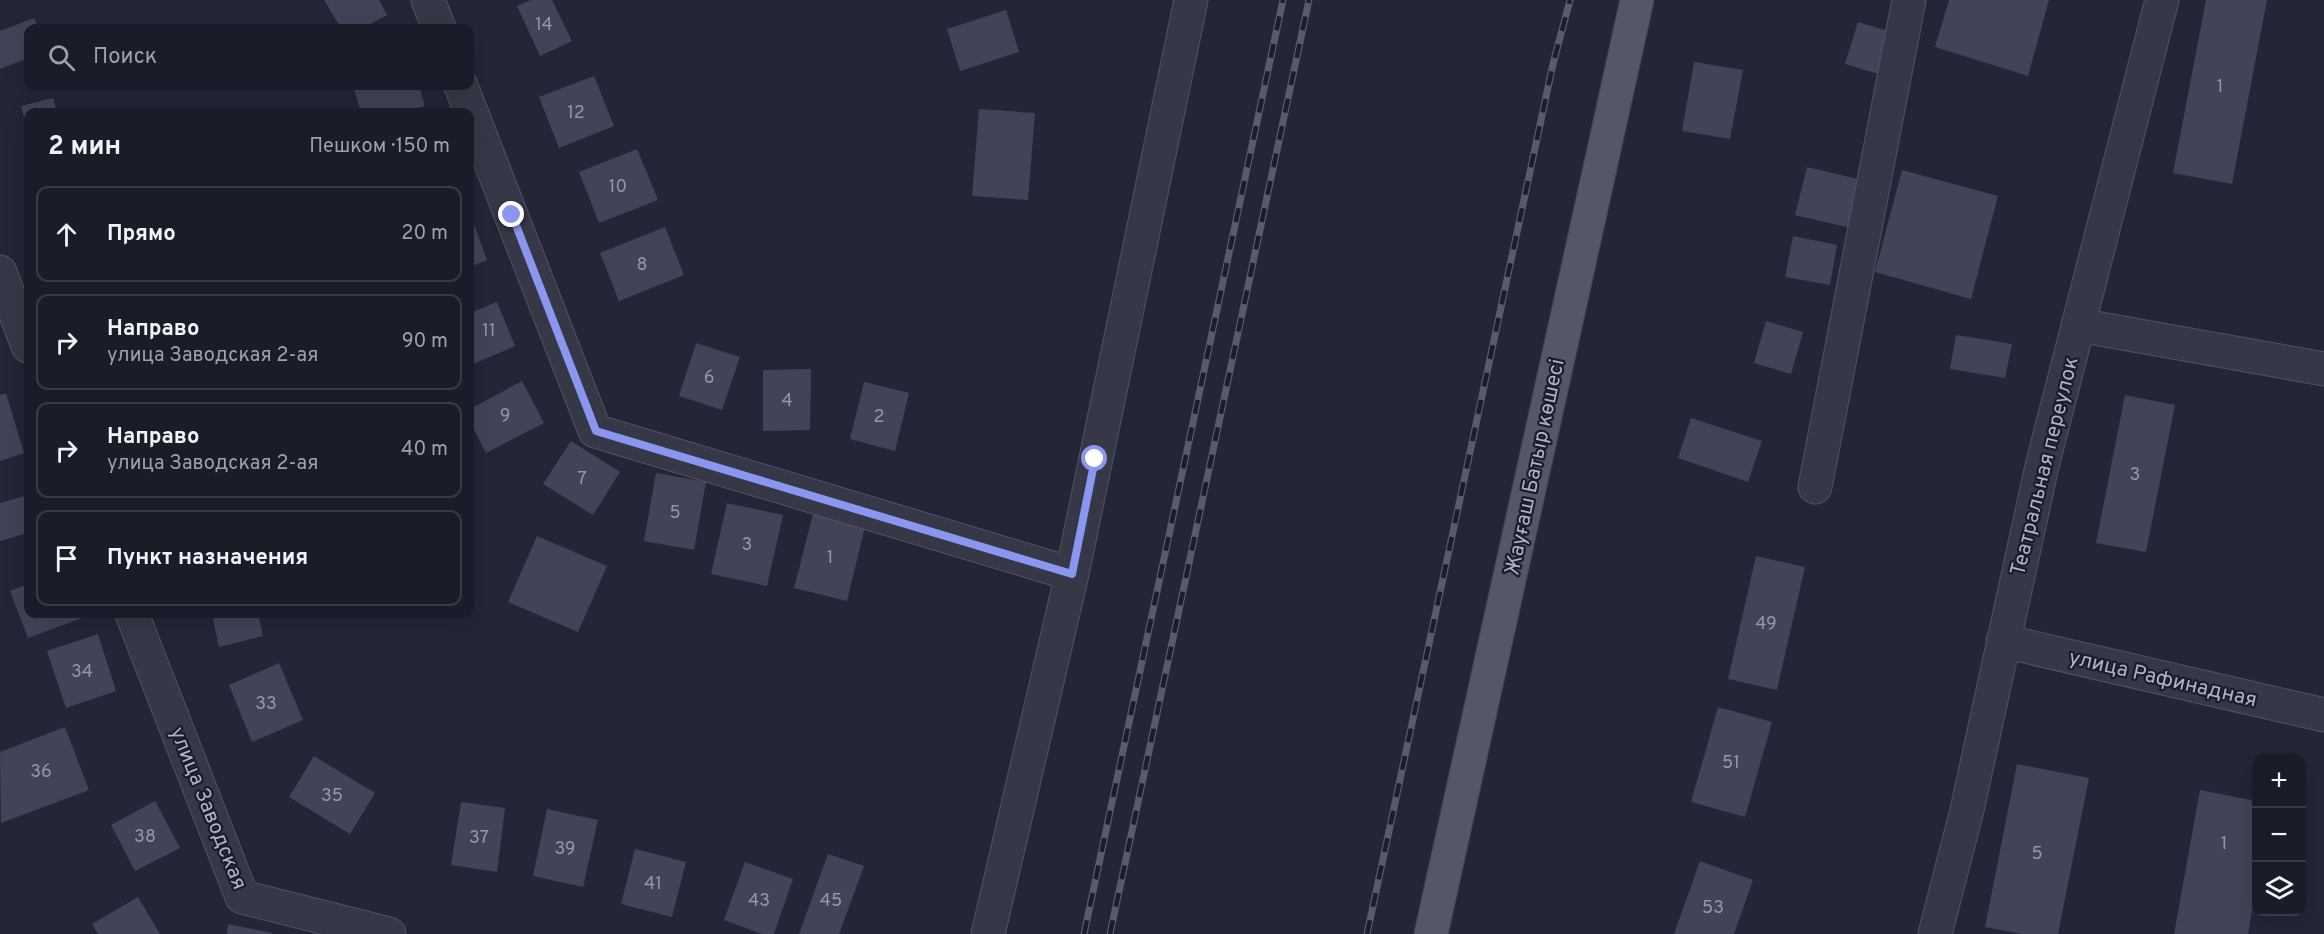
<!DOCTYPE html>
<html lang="ru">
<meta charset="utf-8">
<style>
body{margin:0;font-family:Overpass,sans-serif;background:#232531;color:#f1f3f6}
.controls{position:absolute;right:18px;bottom:18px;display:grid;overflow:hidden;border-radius:12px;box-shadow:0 6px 24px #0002}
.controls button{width:54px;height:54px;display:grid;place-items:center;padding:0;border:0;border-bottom:2px solid #383a46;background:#1a1c29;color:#f1f3f6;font:30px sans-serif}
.stop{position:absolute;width:18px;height:18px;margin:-14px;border:4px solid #8a96ef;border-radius:50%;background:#fff}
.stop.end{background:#8a96ef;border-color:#fff;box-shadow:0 2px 6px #0008}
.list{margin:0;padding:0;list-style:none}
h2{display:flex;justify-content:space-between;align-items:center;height:78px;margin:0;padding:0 24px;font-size:26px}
h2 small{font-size:20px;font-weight:400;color:#9fa1a8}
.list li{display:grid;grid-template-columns:39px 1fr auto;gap:18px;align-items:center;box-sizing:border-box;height:96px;margin:0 12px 12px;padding:0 12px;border:2px solid #383a46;border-radius:12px}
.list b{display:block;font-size:22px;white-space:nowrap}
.list p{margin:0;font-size:20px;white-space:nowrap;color:#9fa1a8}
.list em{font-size:20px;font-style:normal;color:#9fa1a8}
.icon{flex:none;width:33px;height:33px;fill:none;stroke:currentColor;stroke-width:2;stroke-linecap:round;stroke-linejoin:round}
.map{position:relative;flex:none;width:2324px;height:934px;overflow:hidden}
.search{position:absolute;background:#1a1c29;box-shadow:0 6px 24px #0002;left:24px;top:24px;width:450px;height:66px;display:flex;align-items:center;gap:15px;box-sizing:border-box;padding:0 21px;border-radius:12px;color:#9fa1a8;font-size:22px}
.panel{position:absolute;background:#1a1c29;box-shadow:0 6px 24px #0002;left:24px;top:108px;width:450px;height:510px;border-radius:12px}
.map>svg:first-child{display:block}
.building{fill:#414458}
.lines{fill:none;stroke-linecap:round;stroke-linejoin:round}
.minor-casing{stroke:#505362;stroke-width:35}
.major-casing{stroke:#3f4151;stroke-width:35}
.minor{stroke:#363847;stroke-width:33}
.major{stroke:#545767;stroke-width:33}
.rail-casing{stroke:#585b6e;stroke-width:7}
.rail{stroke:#1b1d2c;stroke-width:4.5;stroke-dasharray:14;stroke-linecap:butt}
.route{stroke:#8a96ef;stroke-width:8}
.labels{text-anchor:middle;stroke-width:4.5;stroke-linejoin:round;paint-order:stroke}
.number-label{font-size:18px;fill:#9497a9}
.street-label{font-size:21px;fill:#b0b3c4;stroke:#1b1d2c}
</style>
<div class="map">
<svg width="2324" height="934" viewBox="0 0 2324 934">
<rect width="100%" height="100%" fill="#222637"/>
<path class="building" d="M324,0H379L387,15L363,28H341Z
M531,0H552L572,41L540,56L517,6Z
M1949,0H2049L2028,76L1935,47Z
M2206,0H2267L2232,184L2173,173Z
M1006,10L1019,52L960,71L947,29Z
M34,18L38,28H28V58L0,69V31Z
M1858,22L1891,32L1878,74L1845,64Z
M1694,62L1743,70L1730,139L1682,131Z
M594,76L614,126L559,148L539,97Z
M353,86H419L425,106L403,112H361Z
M53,98L57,112H28V131L21,106Z
M979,109L1035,113L1028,200L972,196Z
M637,149L658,200L599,223L579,172Z
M1807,167L1862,180L1851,228L1795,215Z
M1902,170L1998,196L1971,299L1875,272Z
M474,224L487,260L470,267V226Z
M665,227L684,275L619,301L600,253Z
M1793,236L1837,245L1830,285L1785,277Z
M497,302L515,346L473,364L470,356V313Z
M1766,321L1803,332L1791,374L1754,363Z
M1956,335L2012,344L2005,378L1950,369Z
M696,343L740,357L722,410L679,396Z
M811,369L810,430L763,431V370Z
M522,381L544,423L486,453L470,422V409Z
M864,382L909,393L895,451L850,439Z
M6,393L24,453L0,461V395Z
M2125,395L2175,405L2146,552L2096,543Z
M1691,418L1762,441L1748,482L1678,458Z
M571,441L620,472L593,515L543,484Z
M656,473L706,482L694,550L644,541Z
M28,495V533L0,541V503Z
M727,503L783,515L767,586L711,574Z
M813,514L865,527L847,601L794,588Z
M537,536L607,566L578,632L508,602Z
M1756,556L1805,567L1777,690L1728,679Z
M28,584V614H93L28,638L10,591Z
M212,614H258L263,636L219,647Z
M98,634L116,691L66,708L47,651Z
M279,663L303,720L252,742L229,685Z
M1718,707L1772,722L1745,817L1691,802Z
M65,727L89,790L1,823L0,752Z
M314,756L375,793L350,834L289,797Z
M2017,764L2089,778L2058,934H2022L1985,927Z
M2200,790L2256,801V885L2248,934H2174Z
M155,801L180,848L135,871L111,825Z
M461,802L505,808L497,872L451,865Z
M547,809L598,820L583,887L533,876Z
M635,849L686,862L672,917L621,904Z
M828,854L864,866L839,934H799Z
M1700,861L1753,880L1734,934H1674Z
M745,862L793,879L774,934H762L724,920Z
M138,897L160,934H98L92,924Z
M228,924L272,933V934H227Z"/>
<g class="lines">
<defs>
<path id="minor" d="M428,0L439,28
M461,86L595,431L1072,574
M0,272L28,346
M2078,325L2324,369
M1815,487L1909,0
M132,614L242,897L389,934
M2003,641L2324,715
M988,934L1072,574L1191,0
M1935,934L1967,810L2042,466L2162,0"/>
<path id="major" d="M1431,934L1637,0"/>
</defs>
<use href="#minor" class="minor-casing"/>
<use href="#major" class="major-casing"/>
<use href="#minor" class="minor"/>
<use href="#major" class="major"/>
<defs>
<path id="rail" d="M1084,934L1283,0
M1110,934L1309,0
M1367,934L1553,64L1570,0"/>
</defs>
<use href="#rail" class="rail-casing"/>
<use href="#rail" class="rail"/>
</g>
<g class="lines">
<path class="route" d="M512,215L596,431L1072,574L1095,459"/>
</g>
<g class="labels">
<g class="number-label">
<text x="544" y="30">14</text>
<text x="2220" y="92">1</text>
<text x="576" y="118">12</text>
<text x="618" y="192">10</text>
<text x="642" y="270">8</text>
<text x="489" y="336">11</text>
<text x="709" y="383">6</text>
<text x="787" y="406">4</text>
<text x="505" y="421">9</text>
<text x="879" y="422">2</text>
<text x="2135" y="480">3</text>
<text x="582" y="484">7</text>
<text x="675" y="518">5</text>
<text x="747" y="550">3</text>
<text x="830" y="563">1</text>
<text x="1766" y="629">49</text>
<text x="82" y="677">34</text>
<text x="266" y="709">33</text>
<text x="1731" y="768">51</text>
<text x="41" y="777">36</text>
<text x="332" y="801">35</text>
<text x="145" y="842">38</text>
<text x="479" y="843">37</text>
<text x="2224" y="849">1</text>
<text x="565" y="854">39</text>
<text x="2037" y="859">5</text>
<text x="653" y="889">41</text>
<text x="759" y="906">43</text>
<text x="831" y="906">45</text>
<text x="1713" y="913">53</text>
</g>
<g class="street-label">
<text transform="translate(2044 466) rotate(-76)" y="7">Театральная переулок</text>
<text transform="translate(1534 467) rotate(-78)" y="7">Жауғаш Батыр көшесі</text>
<text transform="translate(2163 678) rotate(13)" y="7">улица Рафинадная</text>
<text transform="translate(209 808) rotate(68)" y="7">улица Заводская</text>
</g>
</g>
</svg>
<div class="controls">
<button>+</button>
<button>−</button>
<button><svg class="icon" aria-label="layers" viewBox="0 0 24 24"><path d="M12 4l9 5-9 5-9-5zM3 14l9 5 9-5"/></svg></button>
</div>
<div class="stop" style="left:1095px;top:459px"></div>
<div class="stop end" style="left:512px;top:215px"></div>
<div class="search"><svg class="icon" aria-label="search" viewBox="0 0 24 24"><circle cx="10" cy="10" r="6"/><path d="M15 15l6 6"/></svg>Поиск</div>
<section class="panel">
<h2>2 мин<small>Пешком · 150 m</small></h2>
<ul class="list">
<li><svg class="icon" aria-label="ahead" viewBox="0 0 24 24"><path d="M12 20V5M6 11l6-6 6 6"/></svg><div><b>Прямо</b></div><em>20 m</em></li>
<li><svg class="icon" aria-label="right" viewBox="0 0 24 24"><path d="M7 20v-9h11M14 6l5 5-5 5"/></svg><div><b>Направо</b><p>улица Заводская 2-ая</p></div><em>90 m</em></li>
<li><svg class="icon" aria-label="right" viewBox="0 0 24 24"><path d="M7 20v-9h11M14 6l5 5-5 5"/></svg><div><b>Направо</b><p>улица Заводская 2-ая</p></div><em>40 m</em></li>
<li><svg class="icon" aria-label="arrive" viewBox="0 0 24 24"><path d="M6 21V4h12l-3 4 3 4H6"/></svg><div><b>Пункт назначения</b></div></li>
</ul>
</section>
</div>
